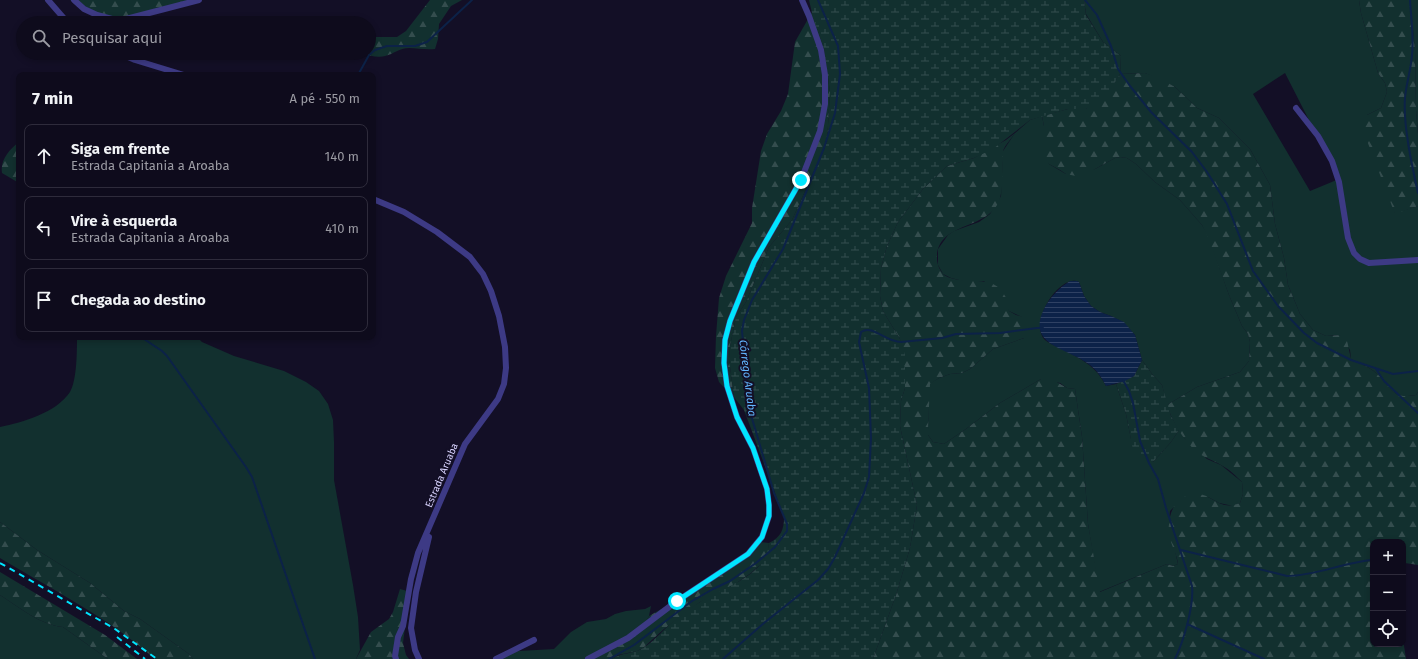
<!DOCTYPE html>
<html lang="pt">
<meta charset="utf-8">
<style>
body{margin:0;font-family:"Fira Sans",sans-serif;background:#171425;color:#f1f3f6}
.controls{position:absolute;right:12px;bottom:12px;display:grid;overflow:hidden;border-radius:8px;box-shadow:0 2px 6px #0003}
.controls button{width:36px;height:36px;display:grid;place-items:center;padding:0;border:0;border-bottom:1px solid #2e2b3b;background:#0e0b1c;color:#f1f3f6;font:20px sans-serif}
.stop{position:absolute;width:12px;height:12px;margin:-9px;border:3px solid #00e5ff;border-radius:50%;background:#fff}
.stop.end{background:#00e5ff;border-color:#fff;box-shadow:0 1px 4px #0008}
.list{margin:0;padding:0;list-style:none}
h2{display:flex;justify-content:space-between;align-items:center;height:52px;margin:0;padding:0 16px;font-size:17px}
h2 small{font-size:13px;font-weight:400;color:#9b9ba3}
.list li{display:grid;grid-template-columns:26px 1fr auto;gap:12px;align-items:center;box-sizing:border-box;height:64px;margin:0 8px 8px;padding:0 8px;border:1px solid #2e2b3b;border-radius:8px}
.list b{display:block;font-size:15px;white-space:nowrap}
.list p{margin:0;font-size:13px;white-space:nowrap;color:#9b9ba3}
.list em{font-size:13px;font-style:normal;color:#9b9ba3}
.icon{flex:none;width:22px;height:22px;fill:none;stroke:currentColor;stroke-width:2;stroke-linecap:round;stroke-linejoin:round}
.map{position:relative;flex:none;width:1418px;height:659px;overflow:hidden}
.search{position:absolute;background:#0e0b1c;box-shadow:0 2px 6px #0003;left:16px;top:16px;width:360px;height:44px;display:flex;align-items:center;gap:10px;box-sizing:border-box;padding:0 14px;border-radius:22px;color:#9b9ba3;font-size:15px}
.panel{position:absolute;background:#0e0b1c;box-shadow:0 2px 6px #0003;left:16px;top:72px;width:360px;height:268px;border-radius:8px}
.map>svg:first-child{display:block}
.green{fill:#12302f;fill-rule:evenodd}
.forest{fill:url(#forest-firs)}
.wetland{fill:url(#wetland-marsh)}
.water{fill:url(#water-rules)}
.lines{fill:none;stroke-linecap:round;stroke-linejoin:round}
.stream{stroke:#0c2248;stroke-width:2}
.street{stroke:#3d3a85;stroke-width:6}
.rail{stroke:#00e5ff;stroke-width:2;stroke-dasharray:6 5;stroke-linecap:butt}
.route{stroke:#00e5ff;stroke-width:5}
.labels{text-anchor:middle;stroke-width:4;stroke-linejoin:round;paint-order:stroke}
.street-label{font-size:10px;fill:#d9d4ff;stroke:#130f26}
.water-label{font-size:11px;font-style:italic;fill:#62b6ff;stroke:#130f26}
</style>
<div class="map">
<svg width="1418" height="659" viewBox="0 0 1418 659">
<defs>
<pattern id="forest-firs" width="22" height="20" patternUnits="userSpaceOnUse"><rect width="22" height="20" fill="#12302f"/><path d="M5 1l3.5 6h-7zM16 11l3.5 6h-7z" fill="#344d4e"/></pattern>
<pattern id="wetland-marsh" width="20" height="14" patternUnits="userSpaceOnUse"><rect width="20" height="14" fill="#12302f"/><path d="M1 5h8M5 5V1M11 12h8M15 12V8" fill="none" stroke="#344d4e"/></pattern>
<pattern id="water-rules" width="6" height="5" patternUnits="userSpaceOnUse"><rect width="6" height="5" fill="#0c2248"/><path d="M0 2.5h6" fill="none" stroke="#2f4163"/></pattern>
</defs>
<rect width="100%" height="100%" fill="#130f26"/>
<path class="green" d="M1084,0H1359L1361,13L1378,73L1385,83L1387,92L1381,108L1367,115L1395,213L1418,206V392L1416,395C1390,400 1393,388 1376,373C1369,367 1359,363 1351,359L1350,350L1340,335L1326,336L1313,330L1300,314L1288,285L1284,258L1275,224L1270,185L1250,149L1219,118L1197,108L1175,87L1145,73L1120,74L1121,56L1103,42L1086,14ZM1285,73L1339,179L1310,191L1253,94Z
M1410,0H1418V134L1416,111L1415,50Z
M1042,116L1044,126V136L1049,164L1066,174L1095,169L1115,158L1120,157L1127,158L1136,164L1155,182L1180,200L1202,225L1208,235L1229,295L1242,326L1248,334L1250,342L1249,361L1240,372L1197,387L1167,405L1162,385L1152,374L1142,360L1135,335L1123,322L1111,316L1100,312L1091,306L1084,296L1079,282C1061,273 1029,320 1044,339C1048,343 1055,346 1060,348C1080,359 1095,364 1106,386L1116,384L1126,414L1131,439L1153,462L1171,442L1179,430L1185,439L1207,459L1221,465L1242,482L1243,494L1240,503L1233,506L1219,503L1208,497L1183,498L1170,511L1169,524L1178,564L1173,566L1167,564L1099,592L1088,524L1082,437L1075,389L1067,388L1060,383L1041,379L1000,403L966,429L944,444L933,442L928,435V429L929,384L939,378L950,374L962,373L970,369L993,349L1024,338L1022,317L1009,311L984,281H963L951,278L943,274L938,265V249L948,235L954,231L979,222L990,214L1001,196L1003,151L1015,133L1030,120Z
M77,337H197L202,342L234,356L284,371L306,382L319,391L328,404L333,420L334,442V480L353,585L358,617L360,650L356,659H193L189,654L140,619L124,611L90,583L37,550L0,522V427C23,422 56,413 70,392C77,380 77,351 77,337Z
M0,595C19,607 40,625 63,627L108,659H0Z
M651,606L649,616L643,627L588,659H496L508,653L519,651L554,649L571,632L587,622L606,619L615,614L626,611L645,609Z"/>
<path class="forest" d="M70,0H195C162,8 118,27 86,11C80,8 75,3 70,0Z
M430,0H462L451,6L439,24L438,39L435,49C425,50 418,48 409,48C399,48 394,54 385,56C379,58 369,56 363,53H369V37H397L406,31Z
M1359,0H1410L1415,50L1416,111L1418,134V206L1395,214L1366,138L1363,122L1367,115L1381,108L1387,92L1385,83L1378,73L1361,13Z
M812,12L824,49L830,92L827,142L792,220L769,247L746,302L736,317L730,346L729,359L734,397L739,403L719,382L715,368L716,336L719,298L726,276L752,223V208L761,151L767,134L781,111L788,94L795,42Z
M1145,73L1159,78L1175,87L1197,108L1219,118L1250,149L1270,185L1275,224L1284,258L1288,285L1300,314L1313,330L1326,336L1340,335L1346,336L1351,359C1359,363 1369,367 1376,373C1393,387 1390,400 1416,395L1418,392V565L1405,563L1403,564V542H1373V644H1403V639L1406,659H873L896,595L910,548L917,505L900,426L901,401L905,388L900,339L883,311L880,296L881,268L887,246L898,222L923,189L947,166L974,158L1006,140L1015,133C1012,138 1005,145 1003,151C1003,153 1003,157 1003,160C1002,173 1004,194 997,205C983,230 936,223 937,259C937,264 940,271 944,275C963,287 994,272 1005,296C1008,300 1007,306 1009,311L1016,315L1028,318L1024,328V338L993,349L970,369L962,373L950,374L939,378L930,384L928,429V435L933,442L944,444L966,429L1000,403L1041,379L1050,378L1067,388L1075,389L1082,437L1088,524L1100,592L1167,564L1173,566L1178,564C1177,554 1171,545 1169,535C1167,515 1174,495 1196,494C1212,493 1219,512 1240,503L1243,494L1242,482C1236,476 1229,469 1221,465C1213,460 1204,458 1196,451C1183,440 1172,421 1167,405L1197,387L1240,372L1249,361L1250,342L1248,334L1242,326L1229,295L1207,235L1202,225L1180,200L1155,182L1136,164L1127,158L1120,157L1115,158L1095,169L1083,175L1076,176L1066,174L1060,170L1049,164L1043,155L1044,126L1042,116L1068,109H1086L1114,83L1120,74Z
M19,142V183L2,173C0,160 9,150 19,142Z
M0,522L37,550L90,583L124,611L140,619L189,654L193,659H155C109,618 53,590 0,558Z
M760,542L769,543L768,551L763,562L751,573L732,586L700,602L664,629L643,648L637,651L618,655L612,659H588L643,627L649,616L709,582Z
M0,572L105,635L137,659H108L63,627C40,625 19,607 0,595Z
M400,589L407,591L406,619L403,643L406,655L409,659H356L371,632L389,619L393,612Z"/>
<path class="wetland" d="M809,0H1084L1086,15L1103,42L1121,56L1120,74L1106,97L1086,109H1068L1030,120L993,149L974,158L947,166L923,189L898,222L887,246L881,268L880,296L883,311L900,339L905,355V388L901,401L900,426L917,505L910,548L896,595L873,659H612C622,652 634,654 643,648C656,640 665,627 678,618C685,612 692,607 700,602C724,586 766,577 769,543C781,537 784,530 784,517L744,410L734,397L729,359L730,346L736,317L746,302L769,247L792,220L827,142L830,92L824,49L813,17Z
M1142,360L1152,374L1162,385L1171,416L1179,430L1171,442L1153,462L1138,458L1136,456L1133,450L1126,414L1116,384L1134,376Z"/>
<path class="water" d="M1070,281H1077L1079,282L1084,296L1091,306L1100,312L1111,316L1124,322L1135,335L1142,360L1134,376L1125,381L1106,386C1101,376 1096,369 1087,363C1065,347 1025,345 1045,307C1051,296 1060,287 1070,281Z"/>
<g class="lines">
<path class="stream" d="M1085,0L1097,15L1111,46L1118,69L1130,86L1151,112L1192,152L1207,172L1227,204L1253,271L1278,306L1304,333L1317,343L1351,360L1393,374L1418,371
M1410,0C1411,18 1414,37 1412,55C1411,70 1406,84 1405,98C1403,125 1412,166 1418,193
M358,75L369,55L375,50L387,46H415L427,42L472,0
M141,337L162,351L167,356L246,467L252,477L315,659
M1376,369L1384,381L1418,413
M1123,380L1129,391L1133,403L1140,441L1149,463L1158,479L1166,508L1192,586C1194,606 1184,640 1175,659
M1181,550L1287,576C1316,576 1344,562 1373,560
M1187,624L1264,659
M609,659L634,645L692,601L713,589L730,581L756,563L775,547L787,531V524L774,493L751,415L748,398L742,331L744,320L752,300L783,249L824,148L835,113L840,74L838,46L818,0
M723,659L764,623L818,580L828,569L835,557L864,493L869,477L871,438L869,388L859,342L861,332C873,324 885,342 901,342L942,338L956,334L1000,333L1037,328H1043"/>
<path class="street" d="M48,0L68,23
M74,0L84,9L97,15L112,19H126L199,0
M119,53L135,60L184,75
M1296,108L1318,136L1332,161L1339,182L1348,238L1354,253L1360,259L1369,263L1418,260
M373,199L404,212L437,232L470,257L483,274L491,291L499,316L505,347L506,368L504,384L498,399L465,444L418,553L411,579L403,626L398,637L395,656L396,659
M419,659L415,650L411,628L416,592L429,537
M496,659L534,640
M588,659L628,638L677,601L748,554L762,537L769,516V505L767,489L753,448L737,417L727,386L724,363L725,340L730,321L754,262L801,180L820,131L825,104V75L821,50L809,16L802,0"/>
<path class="rail" d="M0,563L115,629L157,659
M117,637L145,659"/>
</g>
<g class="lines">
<path class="route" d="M677,601L748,554L762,537L769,516V505L767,489L753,448L737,417L727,386L724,363L725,340L730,321L754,262L801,180"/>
</g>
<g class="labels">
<g class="street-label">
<text transform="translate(441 475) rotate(-67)" y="4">Estrada Aruaba</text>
</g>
<g class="water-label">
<text transform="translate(748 378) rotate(83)" y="4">Córrego Aruaba</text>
</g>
</g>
</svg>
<div class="controls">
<button>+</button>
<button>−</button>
<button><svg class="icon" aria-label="locate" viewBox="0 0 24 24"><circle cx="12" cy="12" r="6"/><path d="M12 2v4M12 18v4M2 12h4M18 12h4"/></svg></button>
</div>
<div class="stop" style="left:677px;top:601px"></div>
<div class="stop end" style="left:801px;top:180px"></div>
<div class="search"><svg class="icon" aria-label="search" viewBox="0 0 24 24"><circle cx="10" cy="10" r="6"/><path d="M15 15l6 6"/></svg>Pesquisar aqui</div>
<section class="panel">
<h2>7 min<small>A pé · 550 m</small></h2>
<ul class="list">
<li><svg class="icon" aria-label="ahead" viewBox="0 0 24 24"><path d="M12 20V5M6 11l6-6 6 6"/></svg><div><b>Siga em frente</b><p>Estrada Capitania a Aroaba</p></div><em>140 m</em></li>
<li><svg class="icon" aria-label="left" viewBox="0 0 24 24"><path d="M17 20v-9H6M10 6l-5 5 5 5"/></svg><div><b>Vire à esquerda</b><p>Estrada Capitania a Aroaba</p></div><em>410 m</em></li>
<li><svg class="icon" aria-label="arrive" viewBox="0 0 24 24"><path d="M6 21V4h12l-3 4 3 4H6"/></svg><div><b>Chegada ao destino</b></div></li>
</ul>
</section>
</div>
